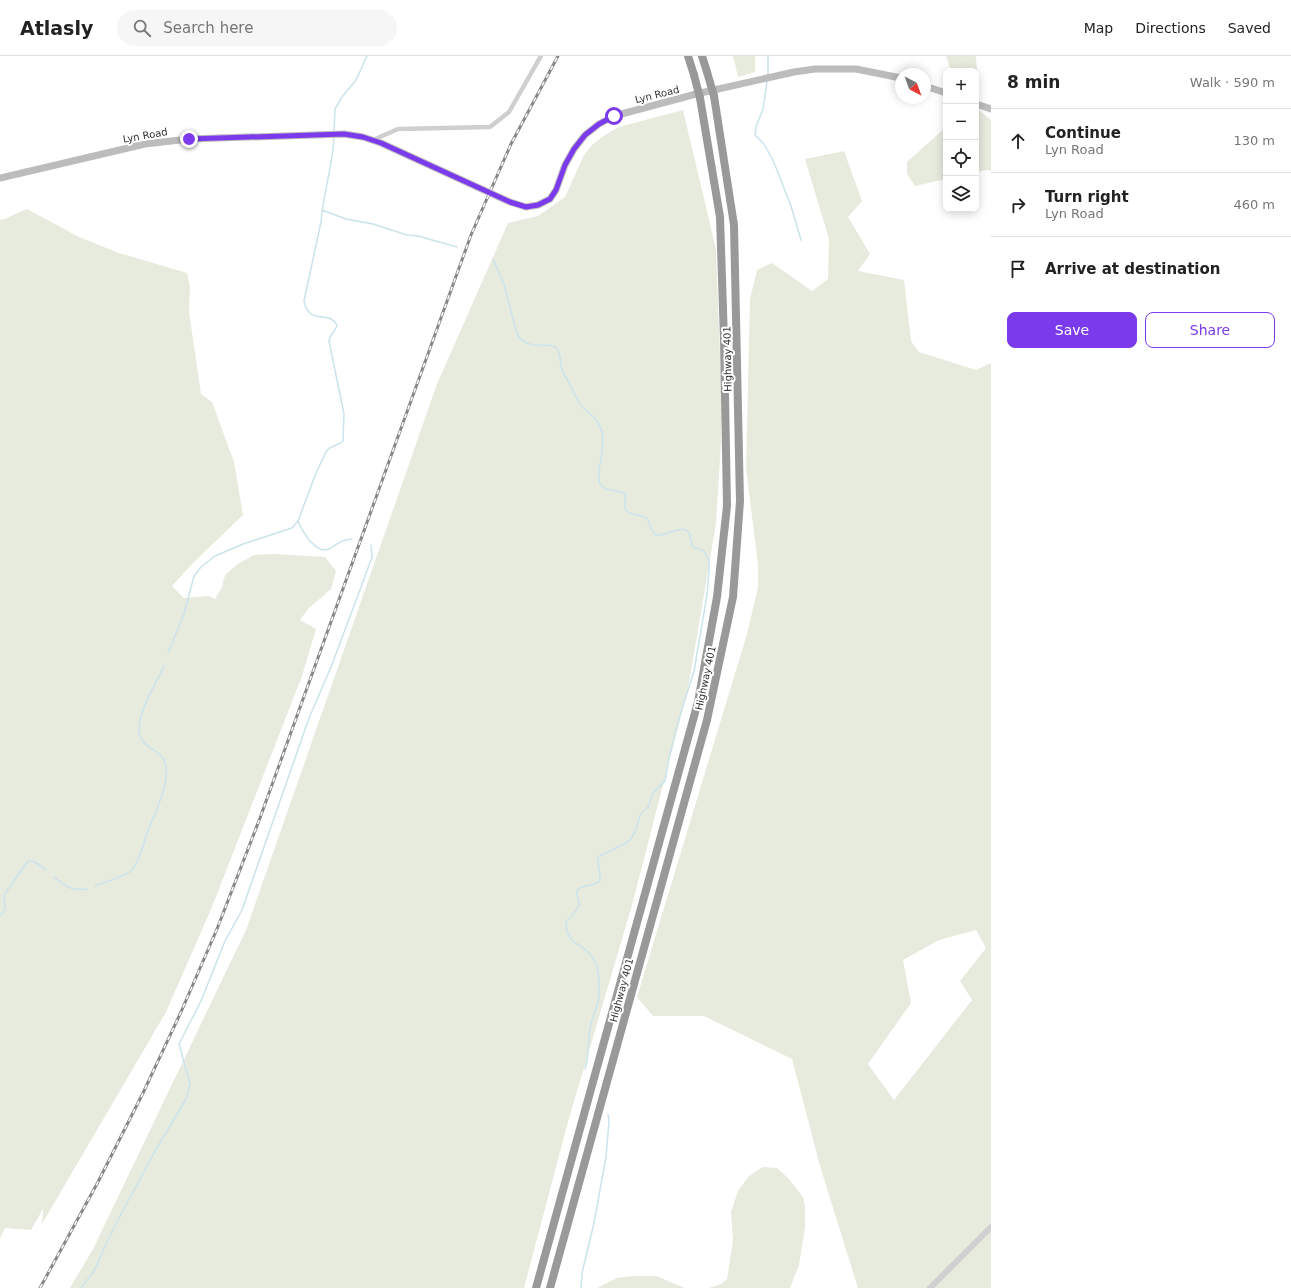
<!DOCTYPE html>
<meta charset="utf-8">
<style>
body{margin:0;font-family:"DejaVu Sans",sans-serif;background:#f6f6f6;color:#222}
.controls{position:absolute;right:12px;top:12px;display:grid;overflow:hidden;border-radius:8px;box-shadow:0 2px 10px #0003}
.controls button{width:36px;height:36px;display:grid;place-items:center;padding:0;border:0;border-bottom:1px solid #e0e0e0;background:#fff;color:#222;font:20px sans-serif}
.compass{position:absolute;left:895px;top:12px;width:36px;height:36px;border-radius:50%;background:#fff;box-shadow:0 2px 10px #0003;rotate:139deg}
.stop{position:absolute;width:12px;height:12px;margin:-9px;border:3px solid #7c3aed;border-radius:50%;background:#fff}
.stop.end{background:#7c3aed;border-color:#fff;box-shadow:0 1px 4px #0008}
.list{margin:0;padding:0;list-style:none}
h2{display:flex;justify-content:space-between;align-items:center;height:52px;margin:0;padding:0 16px;font-size:17px}
h2 small{font-size:13px;font-weight:400;color:#767676}
.list li{display:grid;grid-template-columns:26px 1fr auto;gap:12px;align-items:center;box-sizing:border-box;height:64px;padding:0 16px;border-top:1px solid #e0e0e0}
.list b{display:block;font-size:15px;white-space:nowrap}
.list p{margin:0;font-size:13px;white-space:nowrap;color:#767676}
.list em{font-size:13px;font-style:normal;color:#767676}
.actions{display:flex;gap:8px;padding:12px 16px}
.actions a{flex:1;padding:9px 0;border:1px solid #7c3aed;border-radius:8px;text-align:center;font-size:14px;color:#7c3aed}
.actions .main{background:#7c3aed;color:#fff}
.icon{flex:none;width:22px;height:22px;fill:none;stroke:currentColor;stroke-width:2;stroke-linecap:round;stroke-linejoin:round}
.map{position:relative;flex:none;width:991px;height:1232px;overflow:hidden}
header{display:flex;align-items:center;gap:24px;box-sizing:border-box;height:56px;padding:0 20px;background:#fff;border-bottom:1px solid #e0e0e0}
header strong{font-size:19px}
nav{display:flex;gap:22px;margin-inline-start:auto;font-size:14px}
.search{width:280px;height:36px;background:#f6f6f6;display:flex;align-items:center;gap:10px;box-sizing:border-box;padding:0 14px;border-radius:22px;color:#767676;font-size:15px}
main{display:flex}
aside{flex:1;background:#fff}
.map>svg:first-child{display:block}
.green{fill:#e7ebde;fill-rule:evenodd}
.lines{fill:none;stroke-linecap:round;stroke-linejoin:round}
.stream{stroke:#cbe3eb;stroke-width:1.5}
.minor{stroke:#cfcfcf;stroke-width:4.5}
.tertiary{stroke:#cfcfcf;stroke-width:6}
.secondary{stroke:#bcbcbc;stroke-width:7}
.motorway{stroke:#999;stroke-width:8}
.rail-casing{stroke:#878787;stroke-width:3}
.rail{stroke:#fff;stroke-width:1.5;stroke-dasharray:4.5;stroke-linecap:butt}
.motorway-bridge{stroke:#999;stroke-width:8}
.route{stroke:#7c3aed;stroke-width:5}
.labels{text-anchor:middle;stroke-width:4;stroke-linejoin:round;paint-order:stroke}
.street-label{font-size:10px;fill:#323232;stroke:#fff}
</style>
<header>
<strong>Atlasly</strong>
<div class="search"><svg class="icon" aria-label="search" viewBox="0 0 24 24"><circle cx="10" cy="10" r="6"/><path d="M15 15l6 6"/></svg>Search here</div>
<nav><a>Map</a><a>Directions</a><a>Saved</a></nav>
</header>
<main>
<div class="map">
<svg width="991" height="1232" viewBox="0 0 991 1232">
<rect width="100%" height="100%" fill="#fff"/>
<path class="green" d="M733,0H755V16L738,21Z
M946,0H976L978,33L976,35V15H951Z
M976,53L979,54L991,64V115L987,114L976,116Z
M683,54L716,193L721,325V386L716,468L688,633L632,849L568,1066L524,1232H70L93,1193L246,874L437,328L508,167L538,160L565,141L584,99L593,88L605,79L619,71Z
M946,71V123L915,130L907,118V106Z
M844,95L862,145L848,161L870,198L858,215L904,224L911,285L919,296L976,314L991,307V1232H858L820,1110L792,1003L704,960H653L637,941L747,578L758,531V509L746,412L750,243L757,214L772,207L812,235L828,223L829,183L805,103ZM976,874L986,892L960,925L972,944L894,1044L868,1008L911,947L903,904L939,884Z
M27,153L79,181L119,197L187,217L190,230L189,256L201,338L212,346L234,406L243,459L193,507L172,530L184,542L209,540L215,543L222,531L225,519L238,508L254,499L273,498L325,501L336,515L331,533L308,553L300,564L316,573L302,620L212,851L166,956L42,1168L43,1153L31,1174L5,1172L0,1182V163L2,164Z
M763,1111L777,1112L789,1123L803,1141L805,1150V1172L799,1209L790,1232H709L721,1228L727,1223L733,1184L731,1156L738,1135L749,1120Z
M634,1220H656L685,1232H597L617,1222Z"/>
<g class="lines">
<path class="stream" d="M768,0V19
M767,25L763,53L756,71L755,79L764,88L773,104L791,150L801,184
M334,75L335,53L342,41L356,24L367,0
M322,154L346,163L373,168L407,179L418,180L457,191
M493,203L504,228L517,278C528,297 551,284 557,293C562,300 559,309 563,316C564,320 568,323 569,327C572,332 574,338 577,343C584,357 598,359 602,376C606,391 595,419 600,428C605,436 617,433 625,438C626,442 625,446 625,451C626,460 640,458 647,462L652,474L656,479C666,481 686,465 690,479C691,483 691,486 693,491L704,495L709,505V515L707,539L694,615L679,663L669,702L665,725L653,737L648,751L640,759L636,774L630,784L626,787L598,801C597,810 601,817 600,825C593,831 584,828 577,834C576,839 578,842 579,847C579,855 570,860 566,866C565,890 586,887 594,904C600,915 600,934 598,946C596,955 591,964 590,973C588,987 589,1000 585,1013
M298,465C302,475 316,499 329,493C339,488 339,484 352,483
M168,597L184,558L194,520L201,511L215,500L243,488L292,472L298,465L316,417L327,394C332,389 338,390 343,385L344,358L329,285C330,278 336,275 337,269C328,253 309,270 304,245L321,166C323,137 333,110 334,81
M54,821C66,831 71,835 87,833
M95,830C105,826 125,821 132,814C140,804 143,789 147,777C154,759 171,727 165,707C161,692 141,694 139,675C138,655 156,628 164,610
M0,860C8,853 4,848 4,839L28,805C35,804 41,810 46,814
M81,1232L94,1215L106,1188L119,1162L154,1097L186,1043L190,1028L179,988L201,945L225,885L242,854L309,662L331,611L364,523L372,501L371,489
M581,1232L582,1217L594,1167L606,1101L609,1065L608,1058"/>
<path class="minor" d="M373,84L398,73L490,71L509,56L541,0"/>
<path class="tertiary" d="M930,1232L991,1171"/>
<path class="secondary" d="M925,30L946,37
M976,48L991,53
M0,122L145,88L189,83L344,78L363,81L381,87L510,146L526,151L538,149L550,143L556,134L565,109L574,93L585,79L599,68L614,60L696,38L794,16L815,13H856L901,22"/>
<path class="motorway" d="M688,0L694,19
M702,0L707,16
M536,1232L698,646L717,541L727,450L724,284L720,161L700,42
M550,1232L707,664L733,541L740,445L734,169L714,40"/>
<defs>
<path id="rail" d="M40,1232L98,1126L143,1037L181,956L217,873L260,762L471,179L511,88L558,0"/>
</defs>
<use href="#rail" class="rail-casing"/>
<use href="#rail" class="rail"/>
<path class="motorway-bridge" d="M707,16L714,40
M694,19L700,42"/>
</g>
<g class="lines">
<path class="route" d="M189,83L344,78L363,81L381,87L510,146L526,151L538,149L550,143L556,134L565,109L574,93L585,79L599,68L614,60"/>
</g>
<g class="labels">
<g class="street-label">
<text transform="translate(657 38) rotate(-14)" y="4">Lyn Road</text>
<text transform="translate(145 79) rotate(-10)" y="4">Lyn Road</text>
<text transform="translate(727 303) rotate(-91)" y="4">Highway 401</text>
<text transform="translate(705 622) rotate(-78)" y="4">Highway 401</text>
<text transform="translate(621 934) rotate(-75)" y="4">Highway 401</text>
</g>
</g>
</svg>
<div class="controls">
<button>+</button>
<button>−</button>
<button><svg class="icon" aria-label="locate" viewBox="0 0 24 24"><circle cx="12" cy="12" r="6"/><path d="M12 2v4M12 18v4M2 12h4M18 12h4"/></svg></button>
<button><svg class="icon" aria-label="layers" viewBox="0 0 24 24"><path d="M12 4l9 5-9 5-9-5zM3 14l9 5 9-5"/></svg></button>
</div>
<svg class="compass" viewBox="-18 -18 36 36"><path d="M0-13l5 13h-10z" fill="#e53935"/><path d="M0 13l5-13h-10z" fill="#767676"/></svg>
<div class="stop" style="left:614px;top:60px"></div>
<div class="stop end" style="left:189px;top:83px"></div>
</div>
<aside>
<h2>8 min<small>Walk · 590 m</small></h2>
<ul class="list">
<li><svg class="icon" aria-label="ahead" viewBox="0 0 24 24"><path d="M12 20V5M6 11l6-6 6 6"/></svg><div><b>Continue</b><p>Lyn Road</p></div><em>130 m</em></li>
<li><svg class="icon" aria-label="right" viewBox="0 0 24 24"><path d="M7 20v-9h11M14 6l5 5-5 5"/></svg><div><b>Turn right</b><p>Lyn Road</p></div><em>460 m</em></li>
<li><svg class="icon" aria-label="arrive" viewBox="0 0 24 24"><path d="M6 21V4h12l-3 4 3 4H6"/></svg><div><b>Arrive at destination</b></div></li>
</ul>
<div class="actions"><a class="main">Save</a><a>Share</a></div>
</aside>
</main>
